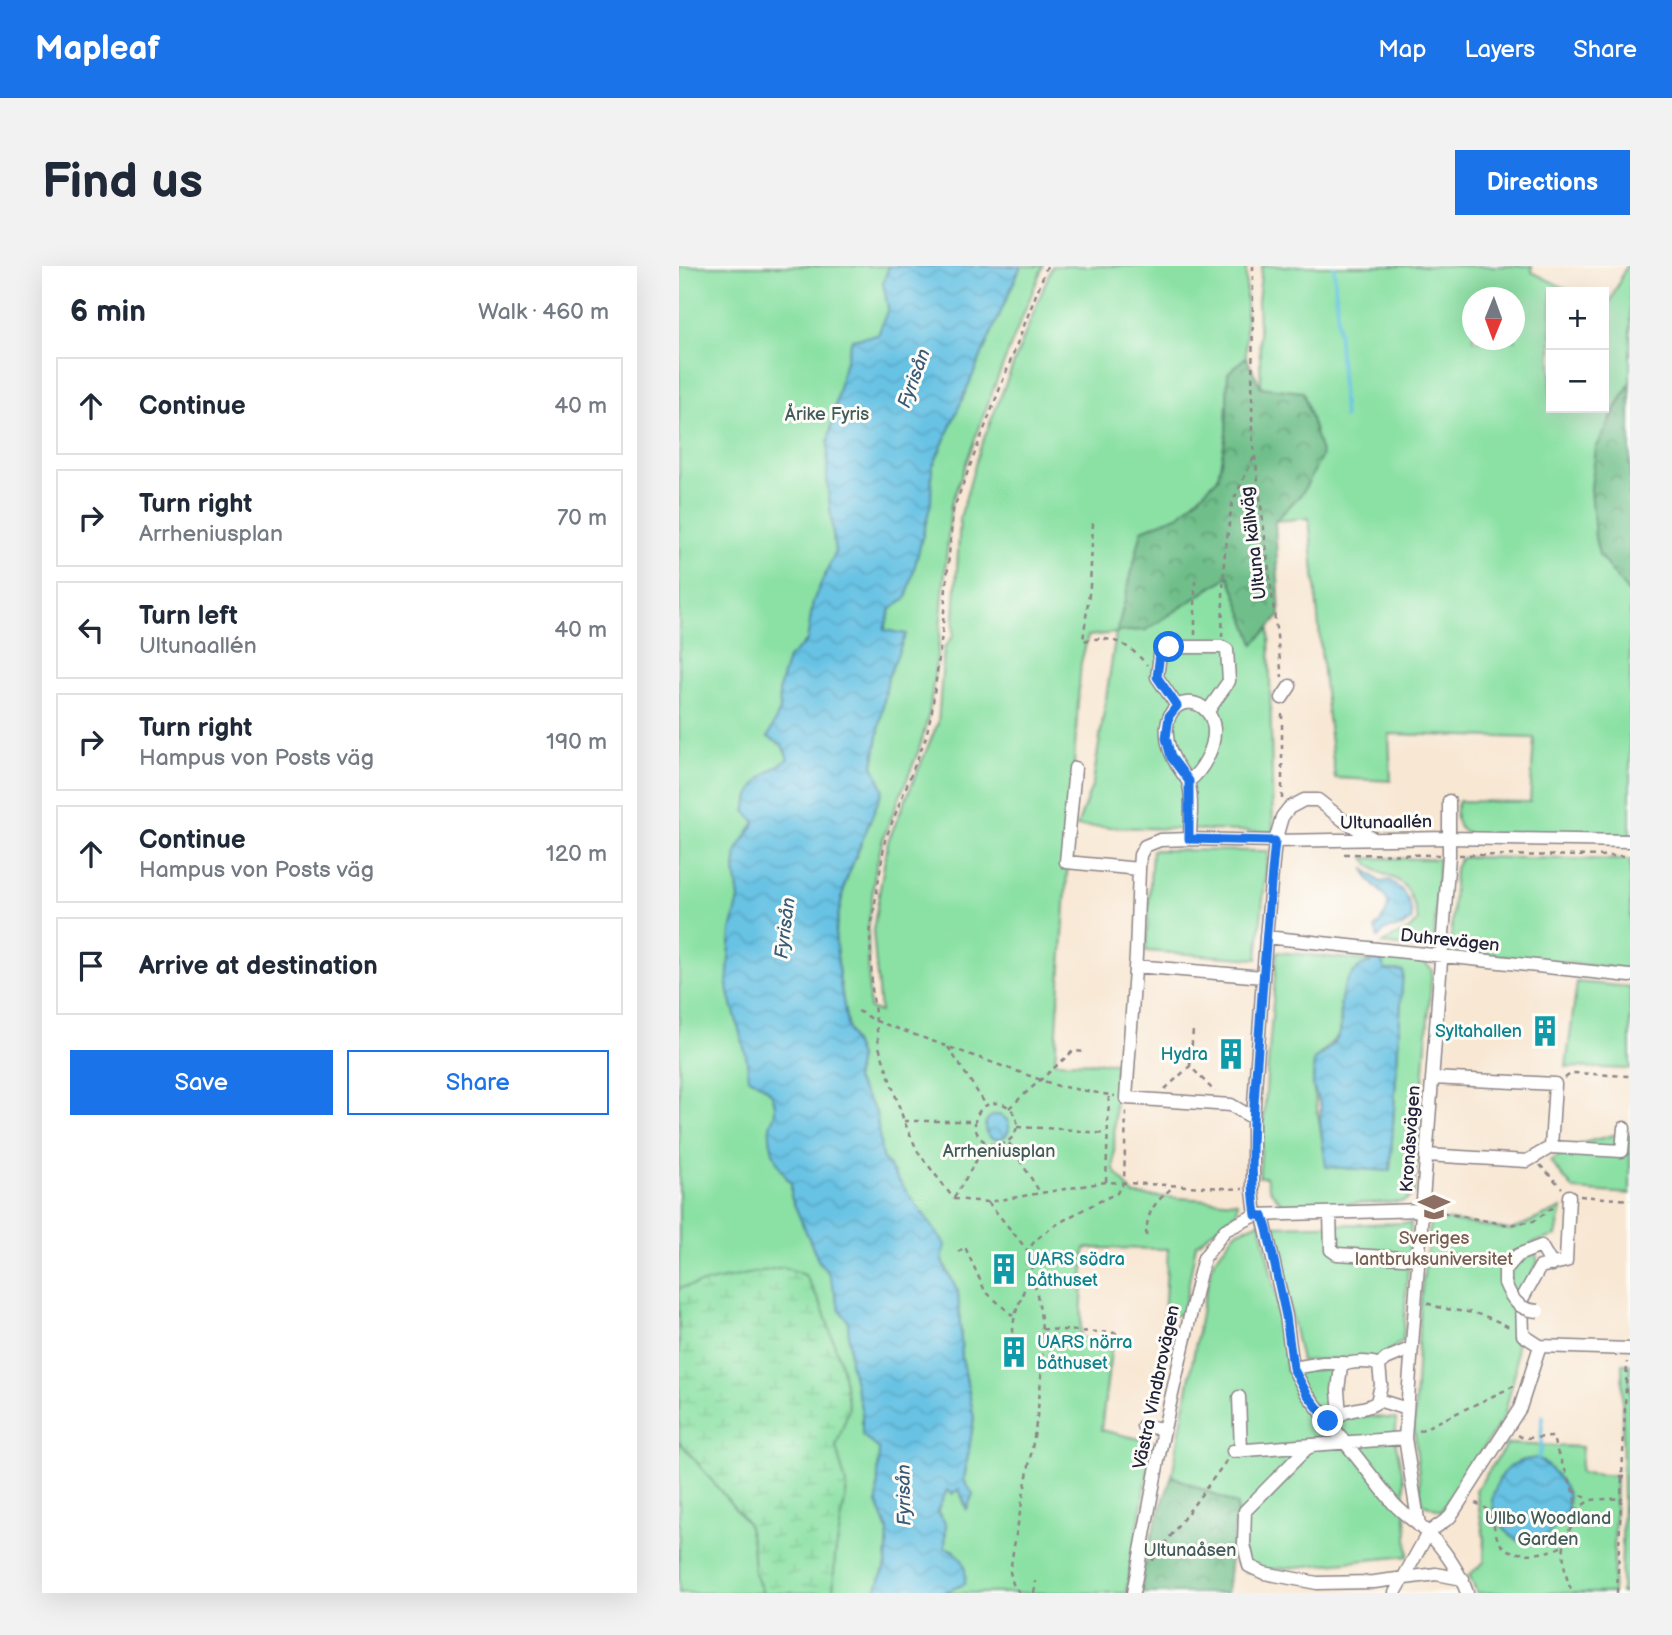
<!DOCTYPE html>
<meta charset="utf-8">
<style>
body{margin:0;font-family:"Balsamiq Sans",sans-serif;background:#f2f2f3;color:#1f2937}
.controls{position:absolute;right:21px;top:21px;display:grid;overflow:hidden;border-radius:0px;box-shadow:0 7px 28px #0002}
.controls button{width:63px;height:63px;display:grid;place-items:center;padding:0;border:0;border-bottom:2px solid #e0e1e3;background:#fff;color:#1f2937;font:35px sans-serif}
.compass{position:absolute;left:783px;top:21px;width:63px;height:63px;border-radius:50%;background:#fff;box-shadow:0 7px 28px #0002;rotate:181deg}
.stop{position:absolute;width:21px;height:21px;margin:-16px;border:5px solid #1a73e8;border-radius:50%;background:#fff}
.stop.end{background:#1a73e8;border-color:#fff;box-shadow:0 2px 7px #0008}
.list{margin:0;padding:0;list-style:none}
h2{display:flex;justify-content:space-between;align-items:center;height:91px;margin:0;padding:0 28px;font-size:30px}
h2 small{font-size:23px;font-weight:400;color:#747a83}
.list li{display:grid;grid-template-columns:46px 1fr auto;gap:21px;align-items:center;box-sizing:border-box;height:98px;margin:0 14px 14px;padding:0 14px;border:2px solid #e0e1e3;border-radius:0px}
.list b{display:block;font-size:26px;white-space:nowrap}
.list p{margin:0;font-size:23px;white-space:nowrap;color:#747a83}
.list em{font-size:23px;font-style:normal;color:#747a83}
.actions{display:flex;gap:14px;padding:21px 28px}
.actions a{flex:1;padding:16px 0;border:2px solid #1a73e8;border-radius:0px;text-align:center;font-size:24px;color:#1a73e8}
.actions .main{background:#1a73e8;color:#fff}
.icon{flex:none;width:38px;height:38px;fill:none;stroke:currentColor;stroke-width:2;stroke-linecap:round;stroke-linejoin:round}
.map{position:relative;flex:none;width:951px;height:1327px;overflow:hidden;border-radius:0px}
header{display:flex;align-items:center;gap:42px;box-sizing:border-box;height:98px;padding:0 35px;background:#1a73e8;color:#fff}
header strong{font-size:33px}
nav{display:flex;gap:38px;margin-inline-start:auto;font-size:24px}
.intro{display:flex;align-items:center;justify-content:space-between;box-sizing:border-box;height:168px;padding:0 42px}
h1{margin:0;font-size:49px}
.button{padding:18px 32px;border-radius:0px;background:#1a73e8;color:#fff;font-size:24px;font-weight:700}
main{display:flex;gap:42px;padding:0 42px}
aside{flex:1;background:#fff;border-radius:0px;box-shadow:0 7px 28px #0002}
.map>svg:first-child{display:block}
.green{fill:#8be1a4;stroke:#568270;stroke-width:2;fill-rule:evenodd}
.forest{fill:url(#forest-crowns);stroke:#497062;stroke-width:2}
.wetland{fill:url(#wetland-marsh);stroke:#568270;stroke-width:2}
.water{fill:url(#water-waves);stroke:#447290;stroke-width:2}
.lines{fill:none;stroke-linecap:round;stroke-linejoin:round}
.stream{stroke:#67c2e4;stroke-width:3.5}
.minor-casing{stroke:#8d8487;stroke-width:15}
.path{stroke:#8d8487;stroke-width:2.5;stroke-dasharray:5 5;stroke-linecap:butt}
.minor{stroke:#fff;stroke-width:12}
.minor-bridge-casing{stroke:#8d8487;stroke-width:15;stroke-linecap:butt}
.minor-bridge{stroke:#fff;stroke-width:12}
.route{stroke:#1a73e8;stroke-width:9}
.labels{text-anchor:middle;stroke-width:6;stroke-linejoin:round;paint-order:stroke}
.park-label{font-size:18px;fill:#425b5a;stroke:#fdfcf7}
.street-label{font-size:18px;fill:#22223b;stroke:#fdfcf7}
.culture-label{font-size:18px;fill:#0d838f;stroke:#fdfcf7;text-anchor:end}
.education-label{font-size:18px;fill:#785e54;stroke:#fdfcf7}
.water-label{font-size:19px;font-style:italic;fill:#3a5a76;stroke:#fdfcf7}
</style>
<header>
<strong>Mapleaf</strong>
<nav><a>Map</a><a>Layers</a><a>Share</a></nav>
</header>
<div class="intro"><h1>Find us</h1><a class="button">Directions</a></div>
<main>
<aside>
<h2>6 min<small>Walk · 460 m</small></h2>
<ul class="list">
<li><svg class="icon" aria-label="ahead" viewBox="0 0 24 24"><path d="M12 20V5M6 11l6-6 6 6"/></svg><div><b>Continue</b></div><em>40 m</em></li>
<li><svg class="icon" aria-label="right" viewBox="0 0 24 24"><path d="M7 20v-9h11M14 6l5 5-5 5"/></svg><div><b>Turn right</b><p>Arrheniusplan</p></div><em>70 m</em></li>
<li><svg class="icon" aria-label="left" viewBox="0 0 24 24"><path d="M17 20v-9H6M10 6l-5 5 5 5"/></svg><div><b>Turn left</b><p>Ultunaallén</p></div><em>40 m</em></li>
<li><svg class="icon" aria-label="right" viewBox="0 0 24 24"><path d="M7 20v-9h11M14 6l5 5-5 5"/></svg><div><b>Turn right</b><p>Hampus von Posts väg</p></div><em>190 m</em></li>
<li><svg class="icon" aria-label="ahead" viewBox="0 0 24 24"><path d="M12 20V5M6 11l6-6 6 6"/></svg><div><b>Continue</b><p>Hampus von Posts väg</p></div><em>120 m</em></li>
<li><svg class="icon" aria-label="arrive" viewBox="0 0 24 24"><path d="M6 21V4h12l-3 4 3 4H6"/></svg><div><b>Arrive at destination</b></div></li>
</ul>
<div class="actions"><a class="main">Save</a><a>Share</a></div>
</aside>
<div class="map">
<svg width="951" height="1327" viewBox="0 0 951 1327">
<defs>
<pattern id="forest-crowns" width="20" height="18" patternUnits="userSpaceOnUse" patternTransform="scale(1.75)"><rect width="20" height="18" fill="#70bf8a"/><path d="M2 6a3 3 0 1 1 6 0M12 15a3 3 0 1 1 6 0" fill="none" stroke="#5c9b72"/></pattern>
<pattern id="wetland-marsh" width="20" height="14" patternUnits="userSpaceOnUse" patternTransform="scale(1.75)"><rect width="20" height="14" fill="#8be1a4"/><path d="M1 5h8M5 5V1M11 12h8M15 12V8" fill="none" stroke="#78c18e"/></pattern>
<pattern id="water-waves" width="16" height="10" patternUnits="userSpaceOnUse" patternTransform="scale(1.75)"><rect width="16" height="10" fill="#67c2e4"/><path d="M0 5q4-4 8 0t8 0" fill="none" stroke="#59a6c4"/></pattern>
</defs>
<rect width="100%" height="100%" fill="#fdfcf7"/>
<filter id="ink" filterUnits="userSpaceOnUse"><feTurbulence type="fractalNoise" baseFrequency=".0143" numOctaves="2"/><feDisplacementMap in="SourceGraphic" scale="14" xChannelSelector="R" yChannelSelector="G"/><feConvolveMatrix kernelMatrix="1 2 1 2 8 2 1 2 1" color-interpolation-filters="sRGB"/></filter>
<filter id="wash" filterUnits="userSpaceOnUse"><feTurbulence type="fractalNoise" baseFrequency=".00686" numOctaves="4" result="noise"/><feDisplacementMap in="SourceGraphic" scale="28" xChannelSelector="R" yChannelSelector="G"/><feGaussianBlur stdDeviation="1.57" result="paint"/><feColorMatrix in="noise" values="0 0 0 0 0 0 0 0 0 0 0 0 0 0 0 0 0 1.4 0 .05"/><feComposite in="paint" operator="in"/></filter>
<g filter="url(#wash)">
<rect width="100%" height="100%" fill="#f8e7d3"/>
<path class="green" d="M0,0H364L317,116L272,238L260,375L250,448L240,484L204,572L196,606L189,665L190,742L201,746L194,665L209,575L259,457L265,382L274,370L281,252L300,185L373,0H567V91L549,107L547,168L539,212L501,249L463,264L467,364L550,310L575,377L590,361L594,566L398,560L414,517L437,367L409,370L402,397L400,420L376,796L436,797L435,904L455,929L559,936L558,946L517,978L504,1049H485L489,983L406,982L401,1072L433,1078L422,1164L474,1176L447,1327H263L286,1318L275,1285L266,1281L267,1258L258,1245L268,1223L280,1222L287,1242L293,1229L285,1214L295,1152L283,1091L279,1026L262,991L202,891L197,846L176,814L180,791L169,764L160,710L156,666L166,617L204,523L194,500L209,411L226,368L205,365L212,343L228,331L187,297L99,714L223,1091L226,1327H0Z
M583,0H853V6L893,26H872V142H925V50L947,0H951V117L930,154L920,289L951,329V570L790,569C777,561 773,551 780,535L851,536L855,472L710,468L712,515L656,512L645,417L630,252L596,255L624,226L582,121L579,35ZM794,32H836V74H794Z
M473,584L589,585L578,693L467,685Z
M786,591L951,594V704L783,686L772,675L776,602L781,593Z
M685,592L760,593L755,676L744,683L703,678C717,666 724,672 739,655C737,642 731,621 718,614C702,606 697,608 685,592Z
M598,686L691,695C661,714 662,735 661,768L635,794L634,820L648,901L711,905L724,705L706,704L702,694L708,691L745,696L753,704L735,928L724,936L604,939L591,924L587,911H580Z
M898,716L951,721V803L887,801Z
M934,869H951V928L895,924L871,895L900,878Z
M883,942L877,970L854,977L859,996L837,1035V1102L825,1151L762,1245L743,1237L735,1161L741,1038L752,952L832,964Z
M581,956L603,1056L608,1105L655,1103L654,1147L717,1153V1179L725,1214L729,1290L567,1306L558,1239L493,1210L523,1042L534,996L557,966Z
M732,957L724,1075L700,1091L622,1095L593,960Z
M943,1098H951V1327H942L944,1232Z
M828,1178L903,1181L901,1207L937,1210L934,1327H798L790,1309L805,1296V1272L797,1224Z"/>
<path class="forest" d="M567,91L582,121L624,126L643,190L624,226L596,255L601,350L575,378L550,310L467,364L438,366L463,264L501,249L539,212L547,168L549,107Z
M951,117V329L920,289L916,272L912,222L917,182Z
M493,1210L558,1239L548,1327H463C463,1287 480,1248 493,1210Z"/>
<path class="wetland" d="M104,1001L126,1009L143,1040L163,1102L170,1143L157,1181L168,1222L156,1290L154,1327H84L75,1306L73,1277L68,1257L0,1175V1022Z"/>
<path class="water" d="M210,0H342L253,202L252,237L228,331L212,343L205,364L227,368L209,411L194,499L204,523L166,617L156,666L160,710L169,764L180,791L176,814L197,846L203,891L266,978L263,995L279,1026L283,1091L295,1152L285,1214L294,1228L288,1243L280,1223L273,1228L268,1224L258,1245L267,1258L266,1281C284,1289 288,1298 286,1318L263,1327H196L207,1297L209,1264L198,1237L200,1183L183,1169V1146L171,1097L169,1055L161,1044L150,1008L139,994L112,931V917C99,903 89,880 91,860C92,855 96,850 96,844C97,826 85,819 70,812L67,789L48,720L52,665L60,633L56,603L58,584L76,556L66,545C76,511 81,512 109,493L103,479L89,471L101,444L100,423L109,392L128,375L134,335L156,287L148,214L149,176L163,108L173,73L199,69L209,42L204,17Z
M686,603L701,616L710,614C726,624 732,635 733,653L723,661L706,664L699,672L696,662C728,628 691,628 686,603Z
M702,694L706,704L724,705L711,905L647,901L641,856L642,841L634,820L635,794C643,789 658,777 661,767C664,756 660,744 662,733C665,712 680,696 702,694Z
M306 861a12 12 0 1 1 24 0a12 12 0 1 1-24 0Z
M859,1192C873,1203 895,1224 888,1245C886,1249 880,1254 878,1258C872,1265 867,1273 858,1276C835,1283 814,1254 813,1233C813,1229 817,1223 818,1218C825,1199 841,1193 859,1192Z"/>
<g class="lines">
<path class="stream" d="M655,0L665,152
M859,1192L862,1182L863,1150"/>
</g>
</g>
<g filter="url(#ink)">
<g class="lines">
<defs>
<path id="minor" d="M603,432L611,420
M498,440L478,411L481,388L490,381H543L548,384L550,415L529,445
M396,502L387,596L460,603
M510,515C524,504 536,482 535,463C532,431 492,426 488,460C486,477 492,491 502,505C505,510 509,513 510,519C514,535 511,556 511,573
M587,671L951,710
M456,700L584,711
M753,812L876,818L872,881
M574,852L552,839L447,832L457,689L460,603L461,589L466,580L481,574L511,573L596,575L769,572L951,575
M747,889L848,895L872,881L943,885L945,862
M651,947L652,984L658,988L740,993
M577,949L574,925V852L587,671L596,575L603,551L610,542L625,534H639L664,554L695,573
M584,950L607,1050L614,1102L628,1128L714,1237C725,1249 737,1256 748,1266C763,1280 782,1308 788,1327
M826,1017V1004L839,989L862,980L873,999
M861,1080L844,1069L843,1033L861,1001L887,995L890,930
M861,1080L951,1083
M700,1099L707,1093L733,1082
M614,1102L644,1097H666
M560,1131L562,1185
M699,1134L728,1143
M653,1159C666,1137 682,1148 698,1136L702,1119L700,1099C690,1095 672,1095 662,1100L659,1124L661,1149
M464,1160L485,1163
M634,1179L627,1183L566,1245L565,1278L570,1300L585,1307L638,1317L695,1316L757,1308L784,1313
M554,1185L726,1172
M740,1260L726,1172L770,589V535
M454,1327L485,1163L520,1011L525,992L546,964L577,949L743,944
M716,1327L749,1267L771,1251L841,1142L861,1080"/>
</defs>
<use href="#minor" class="minor-casing"/>
<path class="path" d="M368,0L274,244L263,368L253,444L247,471L206,574L191,668L193,723L200,781L225,855L239,886L275,933L309,936L427,916L564,923
M574,0L573,166L603,411
M414,257L411,320L404,375C432,368 450,378 468,399
M516,314V371
M543,371L545,294L553,237L575,191
M603,533V445
M665,588L760,589
M780,589L951,590
M179,745L197,755L379,820L436,830
M269,781L307,839
M511,800L514,764
M886,812L893,807L951,810
M486,823L511,800L536,826
M296 858a21 21 0 1 1 42 0a21 21 0 1 1-42 0Z
M330,842L394,785L408,786
M225,855H295
M338,861L384,863L427,868
M330,877L362,928
M861,899L883,922
M427,916L430,828
M901,930L951,934
M275,932L307,878
M309,936L349,985
M754,945L830,959L855,955L877,939
M467,970C468,943 476,937 496,919
M279,986L286,981L306,1025L334,1050
M748,1037C762,1043 774,1044 788,1046C803,1048 819,1055 832,1062
M363,1063L438,1067
M334,1067C334,1046 341,1039 346,1020C348,1008 345,993 351,982C359,964 419,936 438,927L445,916L447,845
M740,1165L835,1120
M839,1169L844,1172L874,1171C879,1197 897,1216 896,1243C896,1258 887,1267 885,1280C883,1293 887,1316 894,1327
M941,1211H951
M894,1224L911,1234
M796,1237C827,1246 803,1282 840,1287C857,1289 869,1287 884,1280
M896,1245L911,1234L944,1232
M473,1295L548,1194
M341,1327L334,1318L331,1306C342,1227 366,1147 363,1066C362,1041 355,1016 350,991
M355,1327L357,1315
M938,1327L948,1096"/>
<use href="#minor" class="minor"/>
<defs>
<path id="minor-bridge" d="M826,1017C833,1034 840,1044 859,1045"/>
</defs>
<use href="#minor-bridge" class="minor-bridge-casing"/>
<use href="#minor-bridge" class="minor-bridge"/>
</g>
</g>
<g class="lines" filter="url(#ink)">
<path class="route" d="M490,381L481,388L478,411L498,440L490,450L487,472L492,491L510,515V573L596,575C589,645 584,714 579,783C575,838 569,894 577,949L584,950L588,963L607,1050L614,1102L628,1128L649,1155"/>
</g>
<defs>
<symbol id="building-bare" viewBox="-9 -9 18 18"><path d="M-4-6H4V6H1V3H-1V6H-4ZM-2.5-4.3h1.7v1.8h-1.7ZM.8-4.3h1.7v1.8H.8ZM-2.5-1h1.7V.8h-1.7ZM.8-1h1.7V.8H.8Z" fill="#0f9aa8" stroke="#fdfcf7" stroke-width="2.5" paint-order="stroke"/></symbol>
<symbol id="university-bare" viewBox="-9 -9 18 18"><path d="M0-5L7-2L0 1L-7-2ZM-4 1L0 2.5L4 1V4Q0 6-4 4Z" fill="#8d6e63" stroke="#fdfcf7" stroke-width="2.5" paint-order="stroke"/></symbol>
</defs>
<g fill-rule="evenodd">
<use href="#building-bare" x="844" y="743" width="44" height="44"/>
<use href="#building-bare" x="530" y="766" width="44" height="44"/>
<use href="#university-bare" x="733" y="919" width="44" height="44"/>
<use href="#building-bare" x="303" y="981" width="44" height="44"/>
<use href="#building-bare" x="313" y="1064" width="44" height="44"/>
</g>
<g class="labels">
<g class="park-label">
<text x="148" y="154">Årike Fyris</text>
<text x="320" y="891">Arrheniusplan</text>
<text x="869" y="1258">Ullbo Woodland<tspan x="869" dy="21">Garden</tspan></text>
<text x="511" y="1290">Ultunaåsen</text>
</g>
<g class="street-label">
<text transform="translate(574 277) rotate(-97)" y="6">Ultuna källväg</text>
<text transform="translate(707 556) rotate(-1)" y="6">Ultunaallén</text>
<text transform="translate(771 674) rotate(6)" y="6">Duhrevägen</text>
<text transform="translate(731 873) rotate(-86)" y="6">Kronåsvägen</text>
<text transform="translate(477 1121) rotate(-78)" y="6">Västra Vindbrovägen</text>
</g>
<g class="culture-label">
<text x="843" y="771">Syltahallen</text>
<text x="529" y="794">Hydra</text>
<text x="348" y="999" text-anchor="start">UARS södra<tspan x="348" dy="21">båthuset</tspan></text>
<text x="358" y="1082" text-anchor="start">UARS nörra<tspan x="358" dy="21">båthuset</tspan></text>
</g>
<g class="education-label">
<text x="755" y="978">Sveriges<tspan x="755" dy="21">lantbruksuniversitet</tspan></text>
</g>
<g class="water-label">
<text transform="translate(234 112) rotate(-70)" y="7">Fyrisån</text>
<text transform="translate(105 662) rotate(-83)" y="7">Fyrisån</text>
<text transform="translate(224 1229) rotate(-91)" y="7">Fyrisån</text>
</g>
</g>
</svg>
<div class="controls">
<button>+</button>
<button>−</button>
</div>
<svg class="compass" viewBox="-18 -18 36 36"><path d="M0-13l5 13h-10z" fill="#e53935"/><path d="M0 13l5-13h-10z" fill="#747a83"/></svg>
<div class="stop" style="left:490px;top:381px"></div>
<div class="stop end" style="left:649px;top:1155px"></div>
</div>
</main>
